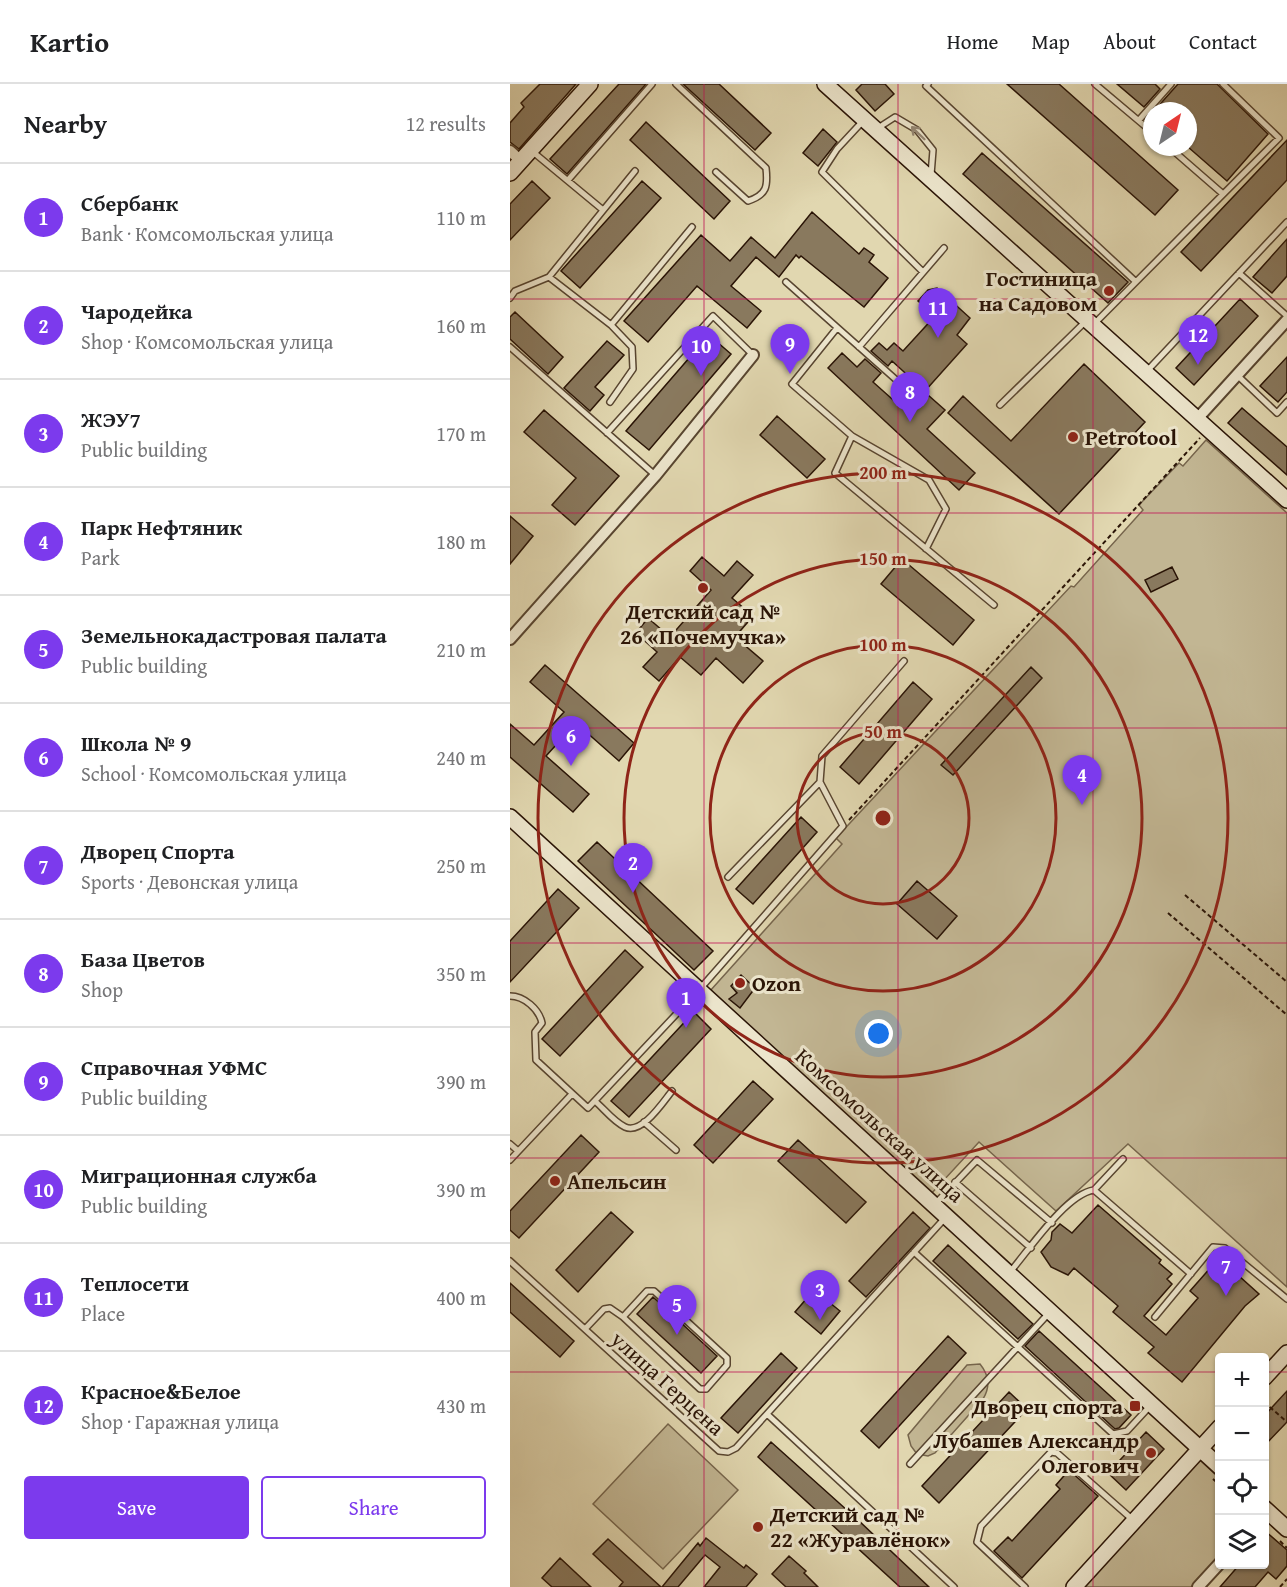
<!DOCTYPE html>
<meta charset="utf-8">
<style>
body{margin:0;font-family:"Gentium Book Plus",serif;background:#f2f2f2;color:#202124}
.controls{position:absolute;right:18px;bottom:18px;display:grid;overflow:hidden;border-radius:6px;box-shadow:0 2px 4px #0004}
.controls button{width:54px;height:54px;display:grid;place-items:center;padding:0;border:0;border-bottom:2px solid #e0e0e0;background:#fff;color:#202124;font:30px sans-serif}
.compass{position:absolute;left:633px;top:18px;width:54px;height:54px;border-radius:50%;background:#fff;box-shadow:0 2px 4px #0004;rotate:35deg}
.you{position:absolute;left:369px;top:950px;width:21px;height:21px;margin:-15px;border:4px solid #fff;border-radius:50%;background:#1a73e8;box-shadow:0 0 0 9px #1a73e833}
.badge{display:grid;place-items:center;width:39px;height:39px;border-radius:50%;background:#7c3aed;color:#fff;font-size:20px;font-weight:700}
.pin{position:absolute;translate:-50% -50px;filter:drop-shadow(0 2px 3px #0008)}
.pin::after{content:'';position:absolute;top:32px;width:21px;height:18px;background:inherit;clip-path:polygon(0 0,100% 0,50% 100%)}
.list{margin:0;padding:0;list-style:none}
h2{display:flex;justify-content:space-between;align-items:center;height:78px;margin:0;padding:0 24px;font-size:26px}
h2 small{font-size:20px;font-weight:400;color:#757577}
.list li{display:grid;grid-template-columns:39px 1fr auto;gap:18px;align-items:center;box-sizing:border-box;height:108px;padding:0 24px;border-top:2px solid #e0e0e0}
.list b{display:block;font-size:22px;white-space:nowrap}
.list p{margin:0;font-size:20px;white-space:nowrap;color:#757577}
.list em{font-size:20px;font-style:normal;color:#757577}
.actions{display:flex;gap:12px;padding:18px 24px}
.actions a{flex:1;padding:14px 0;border:2px solid #7c3aed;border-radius:6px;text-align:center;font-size:21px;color:#7c3aed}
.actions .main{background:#7c3aed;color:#fff}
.icon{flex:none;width:33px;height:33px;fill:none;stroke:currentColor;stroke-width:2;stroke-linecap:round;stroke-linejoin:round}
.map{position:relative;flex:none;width:777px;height:1503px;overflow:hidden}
header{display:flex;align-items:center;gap:36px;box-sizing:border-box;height:84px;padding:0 30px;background:#fff;border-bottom:2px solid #e0e0e0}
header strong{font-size:28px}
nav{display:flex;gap:33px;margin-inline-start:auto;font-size:21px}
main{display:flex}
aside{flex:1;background:#fff}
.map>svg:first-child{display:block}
.green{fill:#c2b693;stroke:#76654c;stroke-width:1.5}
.building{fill:#89795e;stroke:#2a1406;stroke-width:1.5}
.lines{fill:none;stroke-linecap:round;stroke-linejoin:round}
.lane-casing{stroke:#584530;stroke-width:8}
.street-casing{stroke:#584530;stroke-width:14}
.secondary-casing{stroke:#2a1406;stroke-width:18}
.path{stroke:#2a1406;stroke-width:2;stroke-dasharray:4.5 3;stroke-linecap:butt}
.lane{stroke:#ece5cc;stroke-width:5}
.street{stroke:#ece5cc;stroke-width:10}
.secondary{stroke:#ece5cc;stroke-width:15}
.oneway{stroke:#958773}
.grid{fill:none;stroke:#c2185b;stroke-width:1.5;stroke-opacity:0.55}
.ring{fill:none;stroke:#8f2418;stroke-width:3}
.poi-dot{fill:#8f2418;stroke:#ece5cc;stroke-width:2}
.labels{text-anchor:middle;stroke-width:6;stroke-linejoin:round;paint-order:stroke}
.poi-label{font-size:22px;font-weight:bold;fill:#2a1406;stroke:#ece5cc;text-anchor:start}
.street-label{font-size:22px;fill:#2a1406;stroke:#ece5cc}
.centre{fill:#8f2418;stroke:#ece5cc;stroke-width:3}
.ring-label{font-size:18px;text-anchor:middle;font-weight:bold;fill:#8f2418;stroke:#ece5cc;stroke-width:6;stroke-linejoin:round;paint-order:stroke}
</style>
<header>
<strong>Kartio</strong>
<nav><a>Home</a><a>Map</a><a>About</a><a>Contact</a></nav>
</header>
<main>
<aside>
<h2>Nearby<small>12 results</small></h2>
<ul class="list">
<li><span class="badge">1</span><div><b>Сбербанк</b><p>Bank · Комсомольская улица</p></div><em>110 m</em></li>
<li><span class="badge">2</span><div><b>Чародейка</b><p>Shop · Комсомольская улица</p></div><em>160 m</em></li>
<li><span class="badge">3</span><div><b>ЖЭУ7</b><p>Public building</p></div><em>170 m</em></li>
<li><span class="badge">4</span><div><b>Парк Нефтяник</b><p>Park</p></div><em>180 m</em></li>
<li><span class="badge">5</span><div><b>Земельнокадастровая палата</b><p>Public building</p></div><em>210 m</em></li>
<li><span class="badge">6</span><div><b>Школа № 9</b><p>School · Комсомольская улица</p></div><em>240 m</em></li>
<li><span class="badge">7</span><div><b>Дворец Спорта</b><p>Sports · Девонская улица</p></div><em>250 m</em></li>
<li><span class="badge">8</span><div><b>База Цветов</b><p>Shop</p></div><em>350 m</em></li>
<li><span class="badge">9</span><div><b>Справочная УФМС</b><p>Public building</p></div><em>390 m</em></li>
<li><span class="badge">10</span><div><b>Миграционная служба</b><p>Public building</p></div><em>390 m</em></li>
<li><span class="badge">11</span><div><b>Теплосети</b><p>Place</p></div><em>400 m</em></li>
<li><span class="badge">12</span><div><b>Красное&amp;Белое</b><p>Shop · Гаражная улица</p></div><em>430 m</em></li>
</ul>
<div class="actions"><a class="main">Save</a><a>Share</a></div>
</aside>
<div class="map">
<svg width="777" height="1503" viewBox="0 0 777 1503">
<rect width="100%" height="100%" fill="#e1d7b0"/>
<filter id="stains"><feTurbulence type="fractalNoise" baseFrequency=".00333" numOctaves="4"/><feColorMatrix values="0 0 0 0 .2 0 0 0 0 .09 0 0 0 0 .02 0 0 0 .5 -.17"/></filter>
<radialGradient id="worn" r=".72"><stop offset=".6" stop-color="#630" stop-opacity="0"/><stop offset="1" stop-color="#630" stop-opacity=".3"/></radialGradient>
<path class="green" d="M696,356L777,429V1203L618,1060L546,1127L469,1058L421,1110L200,907L332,760L326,754L561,502L564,503L633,426L629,421L669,379L673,382Z
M470,1280C479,1291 481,1302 473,1315L425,1369L418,1372L407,1370L401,1362L398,1351L457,1281Z
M158,1340L228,1406L153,1485L83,1420Z
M689,1375L709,1394V1472L681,1503H573Z"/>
<path class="building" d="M30,0H66L9,65L0,58V39L14,23L11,19Z
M109,0H136L57,90L40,75Z
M173,0H209L261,49L245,66Z
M352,0H375L384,10L365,27L346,6Z
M497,0H549L668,106L645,131Z
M607,0H645L650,5L634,23Z
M668,0H707L758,50L717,97L678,63V27H644Z
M136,38L220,117L204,135L120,56Z
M313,45L327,58L308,82L293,69Z
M777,56V96L691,187L671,168Z
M472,69L618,198L598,219L453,90Z
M22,97L40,114L0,156V120Z
M132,97L151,114L70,204L51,187Z
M302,128L349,170L354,164L364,171L359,178L378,194L354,223L291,172L289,174L286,171L269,193L246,173L221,202L251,227L237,244L187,202L138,258L114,237L191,151L220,177L241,153L265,174Z
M777,155V192L762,209L743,193Z
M427,204L460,234L447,251L457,260L415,307L382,277L378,282L361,267L369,259L377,266L384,259L393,267L425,232L408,217L418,206Z
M730,215L748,232L684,301L666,284Z
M5,228L53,273L38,290L0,255V233Z
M199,251L221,270L139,366L116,347Z
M97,257L114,271L85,303L94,311L80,327L54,304Z
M332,269L347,283L355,275L371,289L363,298L400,331L418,311L435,326L417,345L465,389L449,406L318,284Z
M777,273V308L768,318L750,302Z
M574,280L635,338L549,430L438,329L453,312L501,357Z
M732,324L777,363V391L718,339Z
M34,326L109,392L65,441L42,421L66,394L14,348Z
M267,332L315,375L297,394L250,351Z
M0,432L23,452L0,480Z
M192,473L214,492L227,477L243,491L222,514L243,532L225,553L253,577L233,599L206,574L191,591L170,573L149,597L133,583L147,568L126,549L138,534L160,553L201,506L180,487Z
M392,475L464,536L443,561L371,500Z
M662,483L668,495L641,508L635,496Z
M35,581L124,659L109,677L66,639L36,672L79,710L63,728L0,673V640L24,661L54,628L20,598Z
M521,583L532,594L443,691L431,681Z
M403,598L422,615L349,700L330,683Z
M291,733L307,748L243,820L226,805Z
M87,758L203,867L184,886L68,777Z
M407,797L447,832L427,855L387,820Z
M48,805L69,824L0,898V857Z
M115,866L133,883L50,972L32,955Z
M231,891L245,904L230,924L219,915L227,909L221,902Z
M184,928L201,945L119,1033L101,1017Z
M243,997L263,1015L203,1079L184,1061Z
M71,1051L89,1068L9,1154L0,1146V1127Z
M288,1056L356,1118L336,1139L268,1077Z
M588,1121L651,1176L649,1179L662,1190L657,1195L662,1200L634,1232L656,1251L688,1214L680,1207L709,1174L749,1210L735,1222L672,1298L638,1269L644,1263L603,1228L608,1222L564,1184L558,1191L541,1183L531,1168L541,1156L542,1148L550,1140L562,1149Z
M101,1128L123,1148L68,1208L46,1186Z
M403,1128L420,1144L356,1213L339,1197Z
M438,1161L523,1240L508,1255L423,1177Z
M0,1199L64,1257L50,1273L0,1228Z
M304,1206L330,1227L311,1250L285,1228Z
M143,1213L207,1272L191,1289L127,1230Z
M529,1247L621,1331L609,1344L605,1345L515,1262Z
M438,1252L456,1269L369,1364L351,1347Z
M271,1269L287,1284L228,1349L211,1334Z
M777,1307V1338L754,1362V1332Z
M499,1308L517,1325L429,1419L412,1402Z
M636,1348L654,1365L616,1406L598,1389Z
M261,1358L348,1436L419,1503H390L248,1373Z
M559,1386L588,1412L512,1494L484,1467L498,1453L502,1457L550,1405L546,1401Z
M754,1446L777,1466V1482L766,1495L758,1488L745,1503H710L730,1480H754Z
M196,1454L234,1484L236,1481L247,1490L236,1503H194L210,1483L195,1471L168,1503H152L188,1459L190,1462Z
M98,1455L151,1503H109L113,1498L83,1470Z
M279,1472L296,1487L294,1489L308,1503H276L262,1490Z
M50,1474L81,1503H42L32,1494Z"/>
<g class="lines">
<defs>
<path id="lane" d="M166,0L256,84C258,102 257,111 238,117L206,88
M418,0L416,2L625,197
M585,0L642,48
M629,36L661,0
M353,37L327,65L312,88L413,188
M368,44L385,33L407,46L423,66L421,91
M659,63L713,110
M23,68L93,126
M58,96L142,0
M729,189L777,232
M39,193L101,241L122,263L123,285L100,318
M276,198L392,301
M0,214L5,207L39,193L125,87
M584,240L769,54L713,0
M101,241L182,143
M327,244L282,300L342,352L419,396L436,425L416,465
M0,263L145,391
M349,263L434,164
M637,287L777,138
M727,291L767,329L777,318
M490,321L575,238
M97,349L203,232L243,271
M342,352L325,389L484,521
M218,793L310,698
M0,912C14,912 29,925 32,939L25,948L26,976L78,1024L189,906L333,742L310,698L312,672L394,577
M85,1017C94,1025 104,1038 115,1043C132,1051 153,1018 162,1007
M134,1038L166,1066
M0,1060L8,1067
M0,1076L62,1010
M445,1098L521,1164
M584,1106L613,1075
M425,1120L467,1076L542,1139
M404,1168L603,1350L617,1347L641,1321
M0,1177L209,1367L218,1368L226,1364L435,1134
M500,1188C519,1166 556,1110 584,1106L681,1190
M645,1233L703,1163L715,1164L777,1215
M75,1245L94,1225L100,1224L113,1233L190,1305H196L217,1281V1274L144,1207H137L113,1233
M257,1330L444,1503
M400,1380L539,1229
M515,1503L467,1458L471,1442L541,1368L547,1369L623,1436"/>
<path id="street" d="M0,67L11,77
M687,335L777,236
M0,555L145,392L243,271
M688,1503L710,1479"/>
<path id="secondary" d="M315,0L777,416
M0,89L80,0
M0,733L710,1383
M754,1294L777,1269
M754,1424L777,1445
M564,1503L710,1343"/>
</defs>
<use href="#lane" class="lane-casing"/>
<use href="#street" class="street-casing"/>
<use href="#secondary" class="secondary-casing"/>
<path class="path" d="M339,736L690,354
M675,811L777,898
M658,829L777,931
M754,1318L777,1338
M703,1395L710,1401
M770,1457L777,1464
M770,1503L777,1495"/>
<use href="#lane" class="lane"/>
<use href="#street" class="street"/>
<use href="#secondary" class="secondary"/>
</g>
<defs><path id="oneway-shaft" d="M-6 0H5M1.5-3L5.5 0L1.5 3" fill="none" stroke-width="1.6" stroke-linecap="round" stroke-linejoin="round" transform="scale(1.5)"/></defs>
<use class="oneway" href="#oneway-shaft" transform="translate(408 49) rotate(-136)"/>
<path class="grid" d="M194,0V1503M388,0V1503M583,0V1503M0,215H777M0,429H777M0,644H777M0,859H777M0,1074H777M0,1288H710M754,1288H777"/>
<g class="ring">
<circle cx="373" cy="734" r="86"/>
<circle cx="373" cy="734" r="173"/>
<circle cx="373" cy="734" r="259"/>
<circle cx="373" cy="734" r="345"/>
</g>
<g class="poi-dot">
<circle cx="599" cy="207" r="6"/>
<circle cx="563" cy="353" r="6"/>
<circle cx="193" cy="504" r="6"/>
<circle cx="230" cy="899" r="6"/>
<circle cx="45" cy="1097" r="6"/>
<rect x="619" y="1316" width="12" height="12" rx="3"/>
<circle cx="641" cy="1369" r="6"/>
<circle cx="248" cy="1443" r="6"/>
</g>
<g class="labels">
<g class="poi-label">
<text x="587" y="202" text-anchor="end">Гостиница<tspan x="587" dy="25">на Садовом</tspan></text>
<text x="575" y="361">Petrotool</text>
<text x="193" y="535" text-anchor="middle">Детский сад №<tspan x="193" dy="25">26 «Почемучка»</tspan></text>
<text x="242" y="907">Ozon</text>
<text x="57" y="1105">Апельсин</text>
<text x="613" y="1330" text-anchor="end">Дворец спорта</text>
<text x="629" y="1364" text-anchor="end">Лубашев Александр<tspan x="629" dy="25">Олегович</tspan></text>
<text x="260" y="1438">Детский сад №<tspan x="260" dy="25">22 «Журавлёнок»</tspan></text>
</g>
<g class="street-label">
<text transform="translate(370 1041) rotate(42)" y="8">Комсомольская улица</text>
<text transform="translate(158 1299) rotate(42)" y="8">улица Герцена</text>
</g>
</g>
<circle cx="373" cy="734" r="9" class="centre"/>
<g class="ring-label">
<text x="373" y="395">200 m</text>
<text x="373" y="481">150 m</text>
<text x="373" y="567">100 m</text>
<text x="373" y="654">50 m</text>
</g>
<rect width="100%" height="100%" filter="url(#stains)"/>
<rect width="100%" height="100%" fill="url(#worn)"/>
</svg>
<div class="controls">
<button>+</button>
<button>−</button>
<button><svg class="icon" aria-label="locate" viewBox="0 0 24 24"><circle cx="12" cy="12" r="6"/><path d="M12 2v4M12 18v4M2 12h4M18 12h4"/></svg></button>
<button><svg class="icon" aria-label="layers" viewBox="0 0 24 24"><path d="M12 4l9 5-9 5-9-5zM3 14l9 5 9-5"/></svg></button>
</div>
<svg class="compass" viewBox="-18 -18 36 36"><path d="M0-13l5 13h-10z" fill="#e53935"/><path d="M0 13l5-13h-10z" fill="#757577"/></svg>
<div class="you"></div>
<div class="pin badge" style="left:176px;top:944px">1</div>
<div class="pin badge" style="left:123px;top:809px">2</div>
<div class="pin badge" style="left:310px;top:1236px">3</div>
<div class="pin badge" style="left:572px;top:721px">4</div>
<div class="pin badge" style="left:167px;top:1251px">5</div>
<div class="pin badge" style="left:61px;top:682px">6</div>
<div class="pin badge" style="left:716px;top:1212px">7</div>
<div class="pin badge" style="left:400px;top:338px">8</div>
<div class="pin badge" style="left:280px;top:290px">9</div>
<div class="pin badge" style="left:191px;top:292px">10</div>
<div class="pin badge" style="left:428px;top:254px">11</div>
<div class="pin badge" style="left:688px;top:281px">12</div>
</div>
</main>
